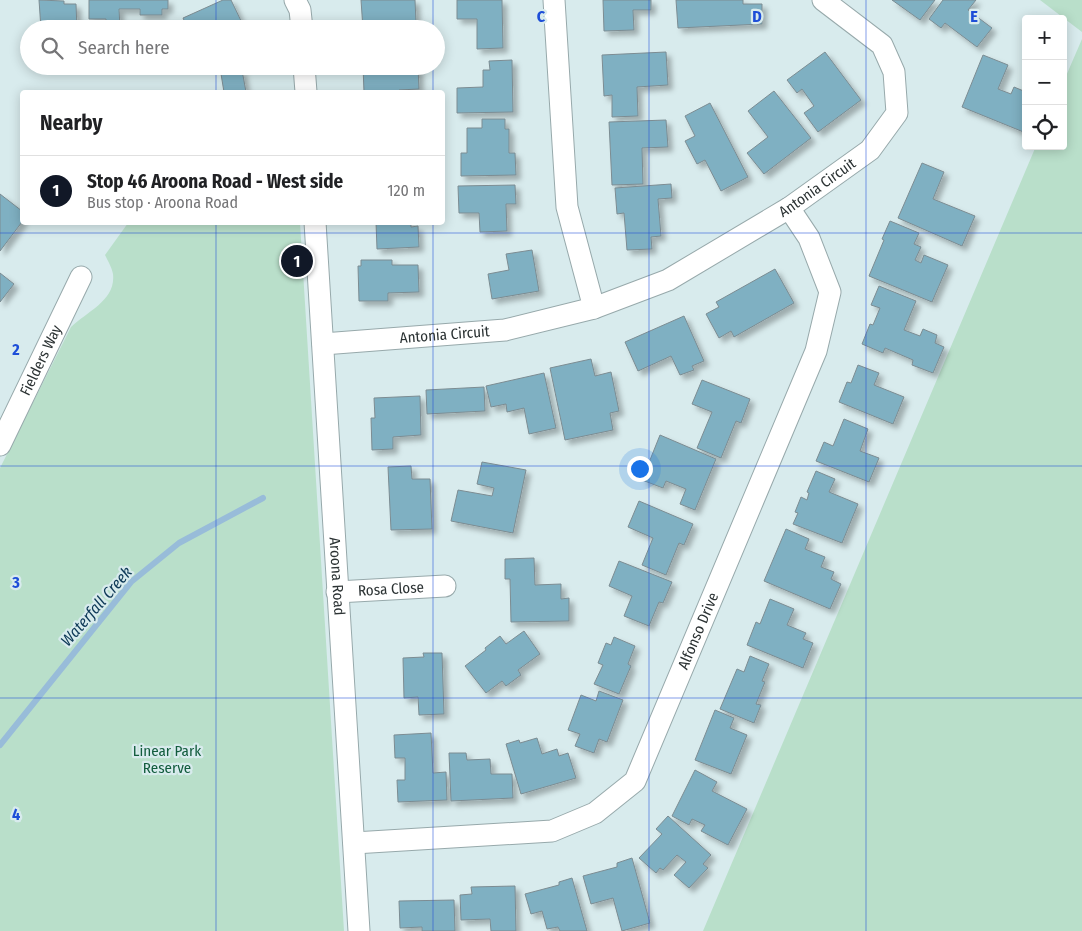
<!DOCTYPE html>
<meta charset="utf-8">
<style>
body{margin:0;font-family:"Fira Sans Condensed",sans-serif;background:#f6f6f6;color:#202124}
.controls{position:absolute;right:15px;top:15px;display:grid;overflow:hidden;border-radius:5px;box-shadow:0 2px 12px #0003}
.controls button{width:45px;height:45px;display:grid;place-items:center;padding:0;border:0;border-bottom:1px solid #e0e0e0;background:#fff;color:#202124;font:25px sans-serif}
.you{position:absolute;left:639px;top:468px;width:18px;height:18px;margin:-12px;border:4px solid #fff;border-radius:50%;background:#1a73e8;box-shadow:0 0 0 8px #1a73e833}
.badge{display:grid;place-items:center;width:32px;height:32px;border-radius:50%;background:#111827;color:#fff;font-size:16px;font-weight:700}
.pin{position:absolute;translate:-50% -50%;border:2px solid #fff;box-shadow:0 1px 5px #0006}
.list{margin:0;padding:0;list-style:none}
h2{display:flex;justify-content:space-between;align-items:center;height:65px;margin:0;padding:0 20px;font-size:21px}
h2 small{font-size:16px;font-weight:400;color:#757577}
.list li{display:grid;grid-template-columns:32px 1fr auto;gap:15px;align-items:center;box-sizing:border-box;height:70px;padding:0 20px;border-top:1px solid #e0e0e0}
.list b{display:block;font-size:19px;white-space:nowrap}
.list p{margin:0;font-size:16px;white-space:nowrap;color:#757577}
.list em{font-size:16px;font-style:normal;color:#757577}
.icon{flex:none;width:28px;height:28px;fill:none;stroke:currentColor;stroke-width:2;stroke-linecap:round;stroke-linejoin:round}
.map{position:relative;flex:none;width:1082px;height:931px;overflow:hidden}
.search{position:absolute;background:#fff;box-shadow:0 2px 12px #0003;left:20px;top:20px;width:425px;height:55px;display:flex;align-items:center;gap:12px;box-sizing:border-box;padding:0 18px;border-radius:28px;color:#757577;font-size:19px}
.panel{position:absolute;background:#fff;box-shadow:0 2px 12px #0003;left:20px;top:90px;width:425px;height:135px;border-radius:5px}
.map>svg:first-child{display:block}
.green{fill:#b9dfca}
.lines{fill:none;stroke-linecap:round;stroke-linejoin:round}
.stream{stroke:#98bcd9;stroke-width:6}
.building{fill:#7fb0c2;stroke:#7c8c92;filter:url(#shadow)}
.minor-casing{stroke:#97a9ab;stroke-width:23}
.minor{stroke:#fff;stroke-width:21}
.grid{fill:none;stroke:#1d4ed8;stroke-width:1;stroke-opacity:0.55}
.labels{text-anchor:middle;stroke-width:4.5;stroke-linejoin:round;paint-order:stroke}
.street-label{font-size:15px;fill:#2b3233;stroke:#d8ebed}
.park-label{font-size:15px;fill:#125c3d;stroke:#d8ebed}
.water-label{font-size:16px;font-style:italic;fill:#0d3856;stroke:#d8ebed}
.grid-label{font-size:16px;text-anchor:middle;font-weight:bold;fill:#1d4ed8;stroke:#d8ebed;stroke-width:4.5;stroke-linejoin:round;paint-order:stroke}
</style>
<div class="map">
<svg width="1082" height="931" viewBox="0 0 1082 931">
<defs>
<filter id="shadow"><feDropShadow dx="4.5" dy="4.5" stdDeviation="2.5" flood-color="#0004"/></filter>
</defs>
<rect width="100%" height="100%" fill="#d8ebed"/>
<path class="green" d="M1040,0H1082V32Z
M1082,39V931H703L1036,146H1063V83Z
M128,223H300L344,931H0V468L71,327C88,311 116,300 113,274C112,268 108,261 105,255Z"/>
<g class="lines">
<path class="stream" d="M0,745L131,582L179,543L263,498"/>
</g>
<path class="building" d="M39,0L64,1V4H76L77,29H41Z
M89,0H168V9H162V15H140V9H119L120,27H106V19H89Z
M223,0H231L244,27L241,29H188L183,18Z
M361,0H415L416,22H404V29H363Z
M457,0H502L503,48L477,49V19H457Z
M603,0H651V10H633L634,30L604,31Z
M676,0H743V4H762V24L678,28Z
M892,0H935L920,20Z
M943,0H976L968,10L992,28L977,47L945,23L941,28L929,19Z
M666,52L668,85L637,87L638,116L612,117V95L604,96L602,55Z
M825,52L861,100L818,132L804,113L814,106L802,89L797,93L787,80Z
M983,55L1008,65L998,89L1011,94L1014,87L1026,92V133L962,107Z
M512,60L513,112L457,113V88L483,87V70H490L489,61Z
M363,66H418L419,89L399,90V92H364Z
M242,70L246,92H224L221,74Z
M774,91L811,138L764,174L747,153L768,137L748,111Z
M710,103L748,177L721,191L705,160L697,164L685,141L695,136L685,116Z
M482,119H505V129H509V153H515L516,175L461,176V153H467V128H482Z
M666,120L668,147L642,148L643,184L612,185L609,122Z
M922,163L944,172L933,199L975,216L962,246L898,218Z
M671,184L672,198L658,199L661,236L651,237L652,249L627,250L624,213L617,214L615,188Z
M515,185L516,204H506L507,231L480,232L479,213H459L458,186Z
M0,194L22,211V222L0,251Z
M890,221L919,233L914,244L921,247L915,260L921,263L924,255L948,265L932,302L869,276L884,240L882,239Z
M376,222H411V227L418,226L419,247L377,249Z
M532,250L539,291L492,299L488,274L509,270L506,254Z
M361,260H392V265H418L419,292L388,293V301H359L358,266H361Z
M775,269L794,303L734,337L731,331L719,338L706,314L719,307L716,302Z
M0,273L14,284L0,302Z
M879,286L916,301L904,330L920,336L923,329L937,335L935,343L944,347L933,373L912,365L913,360L885,348L883,353L862,344L870,324L873,325L880,308L871,305Z
M684,316L704,361L692,366L694,370L680,375L671,356L638,371L625,342Z
M591,359L595,376L611,372L619,411L610,413L613,430L565,440L550,368Z
M858,365L879,373L874,385L904,397L893,424L839,402L847,382L851,383Z
M544,373L556,428L529,434L524,408L507,412L506,404L491,407L486,386Z
M702,380L750,399L741,423L736,421L721,458L697,448L712,412L692,404Z
M484,387L485,411L427,414L426,390Z
M420,396L421,435L393,437V449L372,450L371,418H375L374,398Z
M844,419L868,429L860,451L879,458L869,482L816,461L824,442L833,446Z
M660,435L716,459L695,510L680,504L686,489L666,481L663,488L642,480Z
M482,462L526,470L513,533L451,521L458,490L492,496L494,488L477,484Z
M411,466L412,479H430L432,529L391,530L388,467Z
M816,471L835,479L829,492L858,504L842,543L793,524L798,513L795,512L801,497L807,500L809,493L807,492Z
M639,501L693,524L684,545L679,543L666,575L642,565L653,538L628,527Z
M786,529L809,539L805,549L825,557L821,567L834,572L831,579L841,584L830,609L764,581Z
M534,558L535,585L561,584V599L569,598V621L511,622L510,579H505V559Z
M619,561L672,582L663,603L659,602L649,626L624,616L632,596L609,586Z
M770,599L794,609L787,625L806,633L803,639L813,643L803,668L747,645L756,622L760,624Z
M524,631L540,654L518,670L521,675L506,686L502,681L486,693L465,666L486,650L485,648L500,636L506,644Z
M614,637L635,646L628,664L631,666L619,694L594,684L603,665L598,663L606,643L611,645Z
M423,653H442L444,714L419,715L418,697L404,698L403,658L424,657Z
M750,656L769,664L762,681L765,682L756,704L761,705L754,723L720,709L737,669L744,672Z
M599,691L623,700L607,742L599,739L594,753L575,746L580,734L568,730L581,695L596,701Z
M715,710L734,718L730,728L747,735L731,774L695,760Z
M431,733L433,773L446,772L447,800L398,802L397,780H405V758H395L394,735Z
M537,738L542,754L557,749L559,756L568,753L576,778L521,794L506,744L519,740L520,743Z
M449,753H466L467,760L490,759L491,774H512L513,798L451,801Z
M695,770L717,782L712,791L747,809L728,845L701,831L705,825L692,819L689,825L672,816Z
M668,816L711,855L703,864L708,868L689,888L674,875L686,862L677,855L663,870L660,868L656,873L639,858L662,834L656,829Z
M632,858L650,923L622,931L613,898L591,904L583,876L617,867V863Z
M572,878L587,931H560L558,927L547,929L542,911L531,914L525,894L559,885V882Z
M515,886L516,931H491L490,919L461,920L460,895L472,894L471,887Z
M454,900L455,931H422V927L400,928L399,901Z"/>
<g class="lines">
<defs>
<g id="minor">
<path d="M295,0L300,10L302,29"/>
<path d="M554,0L567,207L594,308"/>
<path d="M304,66L306,92"/>
<path id="s1" d="M315,222L359,931"/>
<path id="s2" d="M323,344L505,330L594,308L668,280L789,208L870,150L897,113L894,72L882,45L823,0"/>
<path id="s3" d="M0,445L81,277"/>
<path id="s4" d="M337,592L445,586"/>
<path id="s5" d="M354,843L552,831L595,813L635,781L816,351L830,292L809,238L789,208"/>
</g>
</defs>
<use href="#minor" class="minor-casing"/>
<use href="#minor" class="minor"/>
</g>
<path class="grid" d="M216,0V29M433,0V29M649,0V931M866,0V931M216,66V92M433,66V92M216,222V931M433,222V931M0,233H1082M0,466H1082M0,698H1082"/>
<g class="labels">
<g class="street-label">
<text dy="5" stroke="none"><textPath href="#s2" startOffset="529">Antonia Circuit</textPath></text>
<text dy="5" stroke="none"><textPath href="#s2" startOffset="122">Antonia Circuit</textPath></text>
<text dy="5" stroke="none"><textPath href="#s3" startOffset="94">Fielders Way</textPath></text>
<text dy="5" stroke="none"><textPath href="#s1" startOffset="355">Aroona Road</textPath></text>
<text dy="5" stroke="none"><textPath href="#s4" startOffset="54">Rosa Close</textPath></text>
<text dy="5" stroke="none"><textPath href="#s5" startOffset="459">Alfonso Drive</textPath></text>
</g>
<g class="park-label">
<text x="167" y="756">Linear Park<tspan x="167" dy="17">Reserve</tspan></text>
</g>
<g class="water-label">
<text transform="translate(96 606) rotate(-49)" y="6">Waterfall Creek</text>
</g>
</g>
<g class="grid-label">
<text x="541" y="22">C</text>
<text x="757" y="22">D</text>
<text x="974" y="22">E</text>
<text x="16" y="355">2</text>
<text x="16" y="588">3</text>
<text x="16" y="820">4</text>
</g>
</svg>
<div class="controls">
<button>+</button>
<button>−</button>
<button><svg class="icon" aria-label="locate" viewBox="0 0 24 24"><circle cx="12" cy="12" r="6"/><path d="M12 2v4M12 18v4M2 12h4M18 12h4"/></svg></button>
</div>
<div class="you"></div>
<div class="pin badge" style="left:297px;top:261px">1</div>
<div class="search"><svg class="icon" aria-label="search" viewBox="0 0 24 24"><circle cx="10" cy="10" r="6"/><path d="M15 15l6 6"/></svg>Search here</div>
<section class="panel">
<h2>Nearby<small></small></h2>
<ul class="list">
<li><span class="badge">1</span><div><b>Stop 46 Aroona Road - West side</b><p>Bus stop · Aroona Road</p></div><em>120 m</em></li>
</ul>
</section>
</div>
